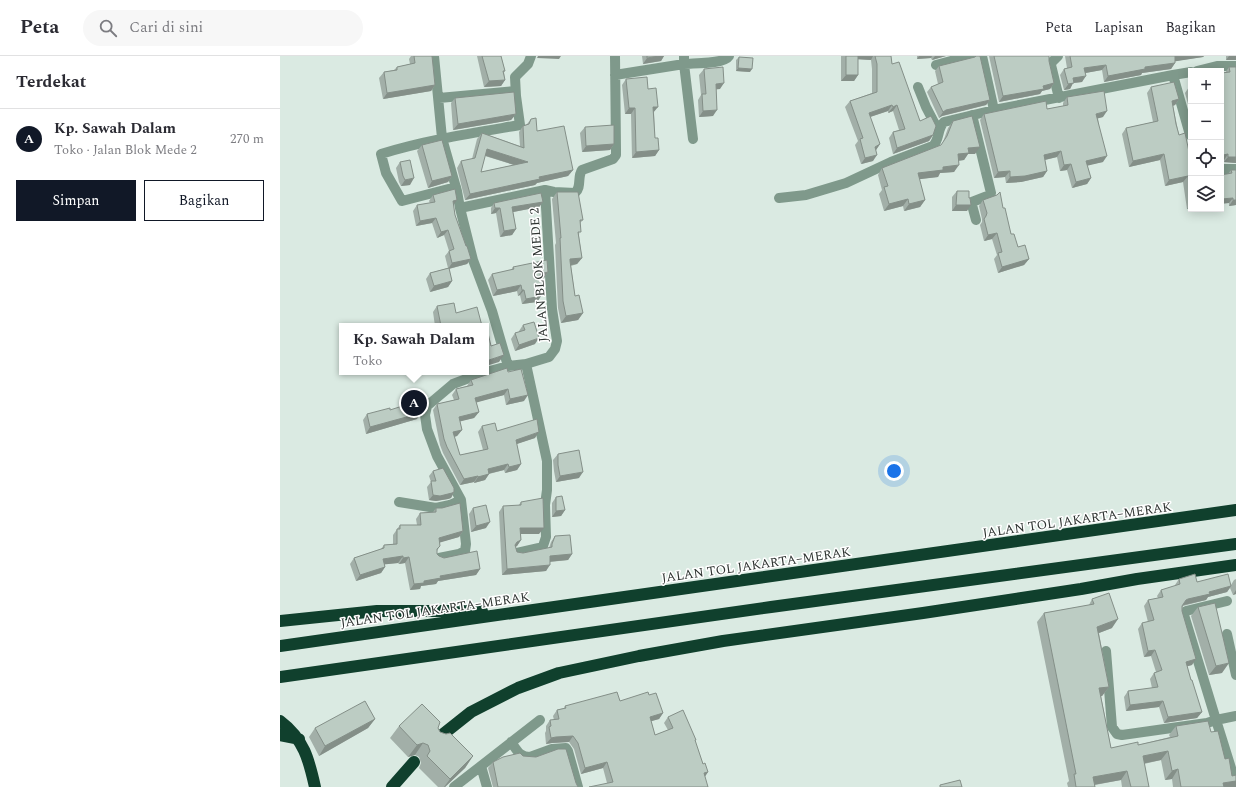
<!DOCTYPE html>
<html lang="id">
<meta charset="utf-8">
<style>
body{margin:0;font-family:Spectral,serif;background:#f7f7f7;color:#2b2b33}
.controls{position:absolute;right:12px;top:12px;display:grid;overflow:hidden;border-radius:0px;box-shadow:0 2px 10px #0003}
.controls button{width:36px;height:36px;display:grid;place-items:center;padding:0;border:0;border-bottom:1px solid #e1e1e2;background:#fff;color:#2b2b33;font:20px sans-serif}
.you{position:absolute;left:614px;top:415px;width:14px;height:14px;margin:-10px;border:3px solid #fff;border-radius:50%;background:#1a73e8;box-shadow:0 0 0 6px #1a73e833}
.badge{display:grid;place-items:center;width:26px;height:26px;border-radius:50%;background:#111827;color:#fff;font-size:13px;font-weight:700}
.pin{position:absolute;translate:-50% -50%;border:2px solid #fff;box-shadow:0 1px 4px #0006}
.popup{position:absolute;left:59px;top:267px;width:150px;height:52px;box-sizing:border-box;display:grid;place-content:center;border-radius:0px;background:#fff;filter:drop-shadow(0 1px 3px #0005);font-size:13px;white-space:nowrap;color:#7c7c81}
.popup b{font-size:15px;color:#2b2b33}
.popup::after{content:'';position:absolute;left:50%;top:100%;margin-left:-8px;border:8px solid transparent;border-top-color:#fff}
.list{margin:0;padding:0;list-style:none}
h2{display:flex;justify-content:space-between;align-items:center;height:52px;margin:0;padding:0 16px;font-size:17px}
h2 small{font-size:13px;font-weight:400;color:#7c7c81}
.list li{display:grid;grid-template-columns:26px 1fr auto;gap:12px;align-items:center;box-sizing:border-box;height:60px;padding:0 16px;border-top:1px solid #e1e1e2}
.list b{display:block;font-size:15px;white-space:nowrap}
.list p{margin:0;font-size:13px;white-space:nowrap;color:#7c7c81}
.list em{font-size:13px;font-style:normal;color:#7c7c81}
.actions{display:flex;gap:8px;padding:12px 16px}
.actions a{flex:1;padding:9px 0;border:1px solid #111827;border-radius:0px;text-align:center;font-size:14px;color:#111827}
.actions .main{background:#111827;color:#fff}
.icon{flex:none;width:22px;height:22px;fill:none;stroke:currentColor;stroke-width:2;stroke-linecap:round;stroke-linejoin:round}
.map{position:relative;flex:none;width:956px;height:731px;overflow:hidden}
header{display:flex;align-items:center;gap:24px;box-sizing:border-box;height:56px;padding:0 20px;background:#fff;border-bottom:1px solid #e1e1e2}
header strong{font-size:19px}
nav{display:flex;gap:22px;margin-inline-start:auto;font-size:14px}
.search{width:280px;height:36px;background:#f7f7f7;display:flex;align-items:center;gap:10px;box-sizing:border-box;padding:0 14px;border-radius:22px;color:#7c7c81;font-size:15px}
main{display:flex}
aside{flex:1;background:#fff}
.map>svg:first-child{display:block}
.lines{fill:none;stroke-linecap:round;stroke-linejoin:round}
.minor{stroke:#7f998b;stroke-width:10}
.highway{stroke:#10402d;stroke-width:12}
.wall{fill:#a2afa8;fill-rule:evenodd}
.shaded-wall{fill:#848f88}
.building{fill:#bcccc3;stroke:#848f88;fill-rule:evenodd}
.labels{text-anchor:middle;stroke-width:3;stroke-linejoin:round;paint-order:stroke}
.street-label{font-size:13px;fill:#2e3431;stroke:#fff}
</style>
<header>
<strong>Peta</strong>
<div class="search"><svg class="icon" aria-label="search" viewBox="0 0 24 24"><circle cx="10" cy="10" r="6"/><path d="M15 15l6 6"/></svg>Cari di sini</div>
<nav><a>Peta</a><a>Lapisan</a><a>Bagikan</a></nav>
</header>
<main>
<aside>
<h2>Terdekat<small></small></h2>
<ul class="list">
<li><span class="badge">A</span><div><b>Kp. Sawah Dalam</b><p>Toko · Jalan Blok Mede 2</p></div><em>270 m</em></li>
</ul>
<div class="actions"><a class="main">Simpan</a><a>Bagikan</a></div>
</aside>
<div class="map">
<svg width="956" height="731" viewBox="0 0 956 731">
<rect width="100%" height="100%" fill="#daeae2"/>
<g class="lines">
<path class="minor" d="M154,0L162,82L177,135L180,152L193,204L212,255L228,310
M404,0V8C415,7 444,8 449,0
M702,0L714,54
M778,0L771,7V9L779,42
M656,9L690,0
M917,15L937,10H956
M911,16L893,19L910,79H911
M335,19L404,8L413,83
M638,31L646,51L657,72
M159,42L235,35
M692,59L711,137L710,139L692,146V149L696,164
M941,113H956
M176,131L122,145L106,117L101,98C146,84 193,77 240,69L236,40L235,21L248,8L251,0
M499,142L526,139L566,127L611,106L653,90C660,83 657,73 664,66L714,54L893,19
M180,152L265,134L274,136L295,137C302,131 297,121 302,114L333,103L336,99V94L335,0
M206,316L228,310L246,308L269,301L275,293L277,285L272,253L265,134
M119,446L156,452L170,449L181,444
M237,497L259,492L263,490L266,481L265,449L267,434V405L246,308
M159,502L179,498L185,495L186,488L181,444L157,400L147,373L145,359L147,350L173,328L205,316
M947,578L956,619
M826,595L832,671L837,678L842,679L927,667L936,664L904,559L906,555L947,545
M956,660L936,664L956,728
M231,686C237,694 239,701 250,701L272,693L286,692L288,695L298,731
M201,710L207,731
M174,731L260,664"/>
<path class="highway" d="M0,565L97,555H202
M0,590L956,454
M0,621L491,551L956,488
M0,665C24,683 29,704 35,731
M0,679L19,683
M157,683L191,656L238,632L279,617L359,600L443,585L643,557L801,533L857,523L956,509
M112,731L134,706"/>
</g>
<path class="wall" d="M131,0H152L155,29L151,35L103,43L99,22L104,16L114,14L117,11L130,8L129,3Z
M197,0H221L225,15L224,16L225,24L221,30L204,31Z
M362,0H384L381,5L363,8Z
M561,0H611L612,8L640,65L653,79L649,85L613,98L609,82L613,76L619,74L613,55L608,57V55L590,61L600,88L596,94L593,105L581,108L575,89L578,85L565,51L570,45L592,37V13L591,4L578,3V19L574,25H561Z
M637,0H666L652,4L651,2L637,3Z
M709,0H769V5L774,27L770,33L762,35L760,38L719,46Z
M785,0H924L923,1L895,5V7L891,13L862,17L861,19L824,26L822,14L805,17L802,26L793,27L790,33L784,34L780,19L784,13L787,12Z
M946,0H956L946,4Z
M459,1L470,16L456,15V4Z
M659,10L710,44L706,49L662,60L659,62L647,36L651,31L658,28L655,15Z
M949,11H956V107L944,106V104L941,105V17H945Z
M424,13L440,33H436L433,60L419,61L418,44L421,39L419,19Z
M346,23L368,33L374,56L375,82L379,94L375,100L352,102L351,58H345L342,29Z
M871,31L899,43L895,49L893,50L899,79L911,105V152L907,153L903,126L885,130L880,104L849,111L842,78L846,72L873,66L867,37Z
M909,31H911V59L905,37Z
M787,41L823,61L818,62L823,106L807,109L811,122L807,128L792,132L787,114L780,115L777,101L765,104L767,115L763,121L741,126L726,127L725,121L714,122L700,64L704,58L767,53L783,50V47Z
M175,42L236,58L231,64L173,74L171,47Z
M251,63L257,75L293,114L288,120L257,127L255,129L185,144L177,112L181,105L192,103L197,83L202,77L240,90L239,76L243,70L247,68ZM205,100L234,109L201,116Z
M673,65L695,98H688L684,104L679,105L674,116L660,117L658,121L639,123L645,144L640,151L624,155L623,150L604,155L599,138L602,134L598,119L602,112L661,89L663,86L668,72Z
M305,71L334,88L330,94L302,96L300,77Z
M142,89L172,120L168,126L148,132L137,95Z
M120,106L130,129L121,130L119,126L116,112Z
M951,114H956V149L949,150L948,118Z
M677,135L687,155H672V141Z
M277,136L303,164L300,167L299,180L302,202L297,208L291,210L295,240L303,257L298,264L281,267L278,252L275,189L276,187L272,143Z
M153,139L173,149L175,159L191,203L187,208L169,213L172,225L168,231L150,236L146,223L150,217L168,212L165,200L169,195L164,179L157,182L152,167L136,170L133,155L137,149L150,147L149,145Z
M703,144L723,152L731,178L738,191L749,203L744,209L718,217L714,203L717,199L712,183L704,185L700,169L702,166V163L699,150Z
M263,146L259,151L233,156L236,173L232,179L220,181L216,157L211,158V152L214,147Z
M233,211L268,216L264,222L261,223L260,234L261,240L257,246L242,248L240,239L238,240L237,235L213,240L208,224L212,218L231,214Z
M157,250L176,257L202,270H155L153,256Z
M243,269L255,288L235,295L231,283L235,277L239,276V275Z
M228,316L244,345L226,349L224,339L196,346L199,356L194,362L180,365L182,374L177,380L174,381L180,399L203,394L198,376L202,370L217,375L255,382L236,388L241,408L237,414L225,417L224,414L209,418L205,424L194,427V426L180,429L163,397L160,389L153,354L157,348L174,344L172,339L176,333L187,330L191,324Z
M110,354L137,363L86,378L83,364L87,358Z
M278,398L299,422L276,426L274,415L273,404Z
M153,415L174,436L171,442L168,443L156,445L149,444L147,431L151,426L149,420Z
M276,441L285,454L281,460L272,461V447Z
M241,446L259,478H241V484L237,490L235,491L237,496L243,497L269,492L271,486L275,480L292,498L288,504L270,506L266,515L222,519L219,456L223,450H238Z
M156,452L183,475L179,481L160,486V490L157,495V498L159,500L200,513L196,519L158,525L156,528L141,530L140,533L130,534L125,507L119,508L118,507L105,508V511L101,517L76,525L70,508L74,502L101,493L104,489L113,488V479L120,469H137L136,463L140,457L153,456Z
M193,452L206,472L191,476L189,458Z
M899,523L917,526L951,529L954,524L956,523V538L953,539L950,532L947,536L928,541L926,544L903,550L902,555L912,609L907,610L911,624L922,656L917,662L884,667L879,651L846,655L844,641L848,635L872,632L870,623L874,617L876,616L871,600L864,601L858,573L862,567L868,566L864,550L868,544L878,542L877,540L881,534L895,530V529Z
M812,543L832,572L819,577L829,631L822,640H821L831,692L858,689L890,681L889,679L896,670L931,676L945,703L956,731H893L892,723L885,724L881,704L864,708L869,731H842L841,724L815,729V731H788L787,727L789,725L757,566L764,557L809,549Z
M918,551L942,617L929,619L911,560Z
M369,639L383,657L379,663L371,665L375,679L388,674L384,667L388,661L415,685L423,708L428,716L425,720L327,727L323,712L301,718L294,693L289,686L272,687L266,688L265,677L266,675V670L270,664H274L273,660L277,654L284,652L285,650L340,645Z
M95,663L88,672L39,700L29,681L35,672Z
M119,670L158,672L160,676L193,700L185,712L165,731H158L139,712L141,707L139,701L135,699L128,701L110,682Z
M243,700L296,727L298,731H206H213L208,712L213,706Z"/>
<path class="shaded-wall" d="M258,0H281L279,3L257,2Z
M379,0H384L381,5L363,8L367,2Z
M576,0H593L591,4L573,3Z
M639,0H652L651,2L637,3Z
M655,0H666L652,4Z
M895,0H924L923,1L891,6Z
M949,0H956V4H946Z
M895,7L891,13L862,17L861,19L824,26L828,20L865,11Z
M826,9L822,14L800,18L804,12Z
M458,12L472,13L470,16L456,15Z
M566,19H578L574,25H561Z
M806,20L802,26L793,27L790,33L784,34L793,22Z
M225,24L221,30L204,31L209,25Z
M444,27L440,33L431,34L436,28Z
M774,27L770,33L762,35L760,38L719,46L723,40Z
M155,29L151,35L103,43L107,37Z
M899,43L895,49L888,51L892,45Z
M710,44L706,49L662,60L659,62L663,56L666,54Z
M612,49L608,55L584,63L589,57Z
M617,49L613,55L608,57L613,51Z
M373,51H378L373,57Z
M349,52H355L351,58H345Z
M437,54L433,60L419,61L423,55Z
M827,55L823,61L812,64L816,58Z
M236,58L231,64L173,74L178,68Z
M653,79L649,85L613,98L617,92Z
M334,88L330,94L302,96L306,90Z
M600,88L596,94L591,97L595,91Z
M700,91L695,98H688L684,104L673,105L678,98L688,92Z
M207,93L248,106L244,112L203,99Z
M379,94L375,100L352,102L356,96Z
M781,95L777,101L760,105L764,99Z
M884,98L880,104L849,111L853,105Z
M948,98L944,104L941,105V103L943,99Z
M597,99L593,105L581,108L585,102Z
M827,100L823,106L802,111L806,105Z
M948,101H956V107L944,106Z
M791,108L787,114L780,115L784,109Z
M679,109L674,116L660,117L658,121L633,124L638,117L663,111Z
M293,114L288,120L257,127L255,129L185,144L190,138L259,121Z
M730,115L725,121L714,122L718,116Z
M767,115L763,121L741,126L726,127L730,121Z
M172,120L168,126L148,132L152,125Z
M908,120L903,126L885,130L889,124Z
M134,122L130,129L121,130L125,124Z
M811,122L807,128L792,132L796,126Z
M953,142L949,147L941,148V143Z
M628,143L623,150L604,155L609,148Z
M177,144L173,150V145Z
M645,144L640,151L624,155L629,148Z
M953,144H956V149L949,150Z
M263,146L259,151L228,157L232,151Z
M911,147V152L907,153Z
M676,149H691L687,155H672Z
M215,152H220L216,157L211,158Z
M156,162L152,167L136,170L140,165Z
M236,173L232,179L220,181L224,175Z
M168,174L164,179L157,182L161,176Z
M717,177L712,183L704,185L708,179Z
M302,202L297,208L286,210L290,203Z
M191,203L187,208L168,213L172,207Z
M749,203L744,209L718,217L722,211Z
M268,216L264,222L256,224L260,218Z
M172,225L168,231L150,236L154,230Z
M241,229L237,235L213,240L217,234Z
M242,234H244L240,239L238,240Z
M261,240L257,246L242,248L246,243Z
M303,257L298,264L281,267L286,260Z
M259,282L255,288L235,295L239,289Z
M224,299L219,306L206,310V305Z
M228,333L224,339L191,348L195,342Z
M248,339L244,345L226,349L230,343Z
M199,356L194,362L174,367L179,361Z
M141,357L137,363L86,378L90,371Z
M182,374L177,380L169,382L173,376Z
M259,376L255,382L231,390L236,384Z
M228,408L224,414L203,419L208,413Z
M241,408L237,414L225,417L229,411Z
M303,416L299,422L276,426L280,420Z
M209,418L205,424L194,427L198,421Z
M198,420L194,426L180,429L184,423Z
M174,436L171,442L168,443L156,445L149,444L153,439Z
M285,454L281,460L272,461L276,455Z
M210,466L206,472L191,476L196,470Z
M240,472H264L259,478H236Z
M183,475L179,481L155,488L159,482Z
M241,484L237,490L233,492L237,486Z
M292,498L288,504L266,506L270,500Z
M123,500L118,507L99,509L103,503Z
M129,501L125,507L119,508L123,502Z
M270,509L266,515L222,519L227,513Z
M105,511L101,517L76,525L80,519Z
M200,513L196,519L158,525L156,528L141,530L140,533L130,534L134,528L160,520Z
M951,530L947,536L928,541L926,544L904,549L902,550L906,544L908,543L929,536Z
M956,534V538L953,539Z
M838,563L832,572L811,580L817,571Z
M875,594L871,600L864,601L868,595Z
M916,603L912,609L901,612L906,606Z
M949,607L942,617L929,619L936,610Z
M829,631L822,640L813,642L819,632Z
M883,645L879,651L846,655L850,649Z
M922,656L917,662L884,667L888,661Z
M383,657L379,663L365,667L370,661Z
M95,663L88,672L39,700L45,690Z
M293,680L289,686L272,687L266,688L271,682L276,681Z
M143,687L135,699L128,701L137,689Z
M888,695L881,704L856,709L863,700Z
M193,700L185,712L165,731H164L170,723Z
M327,706L323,712L301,718L305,712Z
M898,713L892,723L885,724L892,715Z
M847,715L841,724L807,730L813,721Z
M428,716L424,722V717Z
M956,725V731H941L943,727Z"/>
<path class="building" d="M134,0H152L155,29L107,37L104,16L117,14V11L135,7Z
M202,0H221L225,15H223L225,24L209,25Z
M367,0H379L367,2Z
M566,0H578V19H566Z
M595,0H611L612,8L619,6L640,65L651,60L656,70L653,79L617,92L613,76L625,73L617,49L613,51L612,49L589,57L600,88L595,91L597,99L585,102L580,83L583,82L570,45L597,36V8Z
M696,0H700L710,44L666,54L663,56L651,31L663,26L659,10L695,1Z
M714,0H769V5L774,27L763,30L764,33L723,40Z
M790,0H895V7L865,11V13L828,20L826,9L804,12L806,20L793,22L794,27L788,28L784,13L792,11Z
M459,1L473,2L472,13L458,12Z
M443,11L444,27L436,28L437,54L423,55L422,38H426L424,13Z
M949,11H956V101H948V98L943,99L941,88V17L950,16Z
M367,21L368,33L376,32L378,51H373L375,82H378L379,94L356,96L355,52H349L346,23Z
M894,26L899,43L892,45L896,68L899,79L905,77L911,105V146L908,120L889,124L884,98L853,105L846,72L878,65L871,31Z
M909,31H911V38Z
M824,35L827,55L816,58L827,100L806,105L811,122L796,126L791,108L784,109L781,95L764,99L767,115L745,120L730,121V115L718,116L704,58L766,45L767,53L788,49L787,41Z
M234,36L236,58L178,68L175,42Z
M692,60L700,91L688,92L689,97L678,98L679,109L663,111V114L638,117L645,144L629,148L628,143L609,148L604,131L608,130L602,112L661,89L667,80L673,65Z
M256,62L257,75L284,70L293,114L259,121L260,123L190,138L181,105L195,102L202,77L244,92L243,70L249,68L251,63ZM207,93L248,106L201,116Z
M334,69V88L306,90L305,71Z
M162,84L172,120L152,125L142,89Z
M130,104L134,122L125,124L123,120L120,106Z
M951,114H956V144H953V142L941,143V119L952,117Z
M175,133L177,144L173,145L175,159L186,190H187L191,203L172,207L169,195L174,193L168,174L161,176L156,162L140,165L137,149L155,146L153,139Z
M677,135H689V142H690L691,149H676Z
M277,136H298L303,164H300L301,176H298L302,202L290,203V205L295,240L299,239L303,257L286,260L283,245L280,182H281Z
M720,136L723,152H725L731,178H734L738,191L745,189L749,203L722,211L718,197L722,196L717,177L708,179L704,163L706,160L707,157L703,144L717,139Z
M261,137L263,146L232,151L236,173L224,175L220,152H215L214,147Z
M267,204L268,216L260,218L262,230L260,231L261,240L246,243L244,234H242L241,229L217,234L212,218L234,213L233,211Z
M169,212L172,225L154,230L150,217Z
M174,247L176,257L197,251L202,270H161L157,250Z
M254,266L259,282L239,289L235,277L245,274L243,269Z
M206,277H208L211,290L220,287L224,299L206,305Z
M227,312L228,316L241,313L248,339L230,343L228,333L195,342L199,356L179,361L182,374L173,376L180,399L208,393L202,370L215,367L217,375L257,363L259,376L236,384L241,408L229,411L228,408L208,413L209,418L198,421V420L184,423L167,391L164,383L157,348L179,343L176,333L193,329L191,324Z
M138,345L141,357L90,371L87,358L110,352V354Z
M299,394L303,416L280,420L278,409V398Z
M163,412L174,432V436L172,437L160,440L153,439L151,425H156L153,415Z
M282,440L285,454L276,455V441Z
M263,442L264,472H240L241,484L237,486L235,489L237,496L243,497L272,491V488L275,480L290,479L292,498L270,500V509L227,513L223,450L241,449V446Z
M180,447L183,475L159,482L160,490L157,493V498L159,500L164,502L197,495L200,513L160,520L161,522L144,525V527L134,528L129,501L123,502V500L103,503L105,511L80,519L74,502L104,492V489L117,488V473H120V469H141L140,457L156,456V452H162Z
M206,449L210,466L196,470L193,452Z
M915,518L917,526L948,518L951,530L929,536L930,538L908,543L906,544L902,550V555L916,603L906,606L911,624H912L922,656L888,661L883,645L850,649L848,635L878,631L874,617L882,614L875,594L868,595L862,567L874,564L868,544L883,541L881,534L900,528L899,523Z
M829,537L838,563L817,571L829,631L819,632L831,692L858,686V689L898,680L896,670L928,665L931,676L938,675L945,703L949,702L952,720L956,719V725L943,727L944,731H901L898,713L892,715L888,695L863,700L869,731H851L847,715L813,721L815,731H796L794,718H796L764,557L814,548L812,543Z
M935,547L949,607L936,610L918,551Z
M337,636L340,645L368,636L369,639L376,637L383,657L370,661L375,679L393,672L388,661L403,654L416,684H415L423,708L425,707L428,716L424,717L428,731H309L333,726L327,706L305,712L298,687L293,680L276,681L271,682L269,671L271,670L270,664L279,663L277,654L286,652L285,650Z
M85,645L95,663L45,690L35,672Z
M142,648L160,666L158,672L160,676L166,678L170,677L193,700L170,723L147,700L150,695L148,689L143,687L137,689L119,670Z
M278,693H286L296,727L298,731H218L213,706L223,701L240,697L243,700L256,701Z
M680,724L682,731H660V729Z"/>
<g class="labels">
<g class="street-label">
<text transform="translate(258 219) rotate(-94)" y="5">JALAN BLOK MEDE 2</text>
<text transform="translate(797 463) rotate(-8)" y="5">JALAN TOL JAKARTA–MERAK</text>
<text transform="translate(476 508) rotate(-8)" y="5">JALAN TOL JAKARTA–MERAK</text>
<text transform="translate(155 553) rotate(-8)" y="5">JALAN TOL JAKARTA–MERAK</text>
</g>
</g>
</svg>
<div class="controls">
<button>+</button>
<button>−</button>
<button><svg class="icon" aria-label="locate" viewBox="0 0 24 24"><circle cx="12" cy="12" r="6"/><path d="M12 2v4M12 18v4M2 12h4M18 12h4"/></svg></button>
<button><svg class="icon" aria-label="layers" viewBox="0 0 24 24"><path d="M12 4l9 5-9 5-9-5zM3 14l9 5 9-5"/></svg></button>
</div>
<div class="you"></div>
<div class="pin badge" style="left:134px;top:347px">A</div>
<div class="popup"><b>Kp. Sawah Dalam</b>Toko</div>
</div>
</main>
